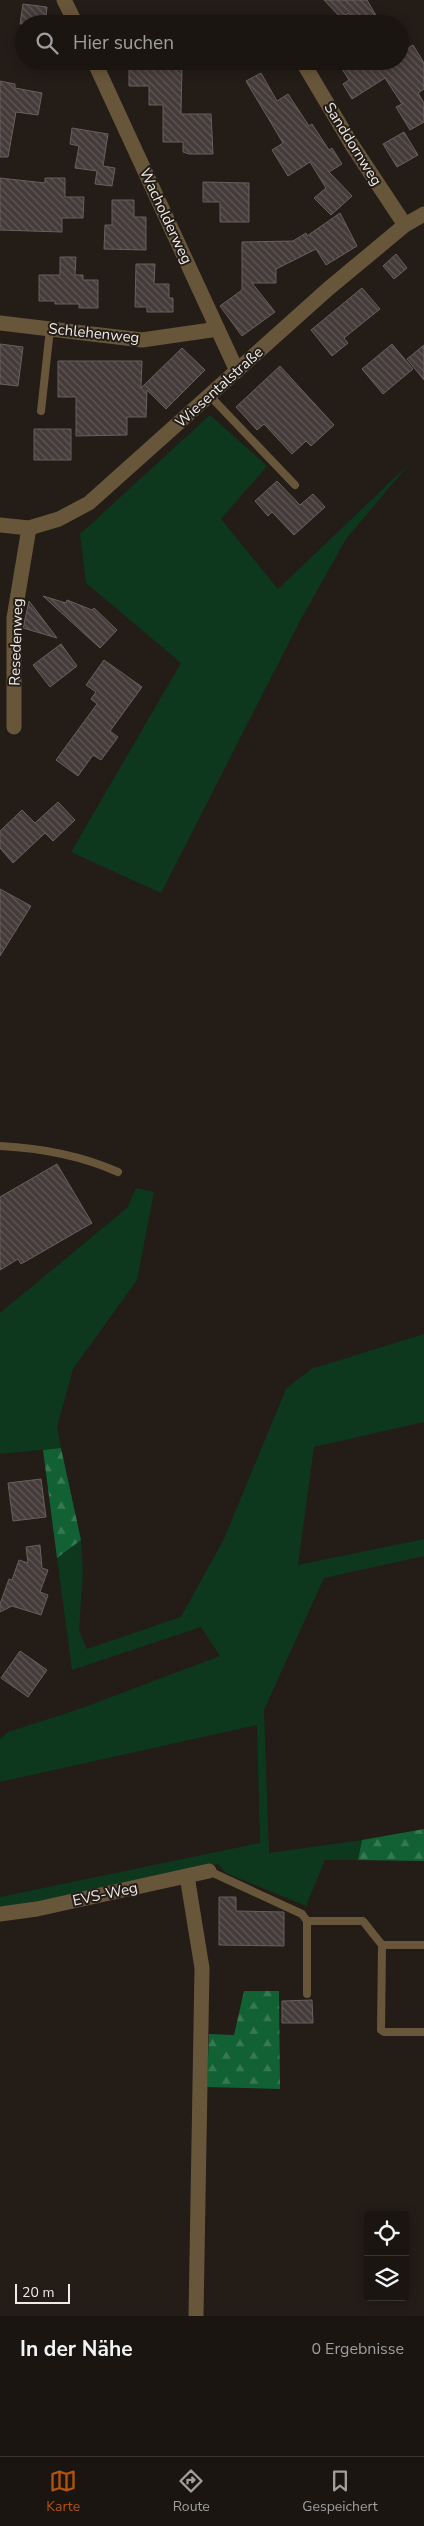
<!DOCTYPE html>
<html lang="de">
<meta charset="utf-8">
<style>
body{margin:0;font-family:"Nunito Sans",sans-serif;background:#231e1a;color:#f1f3f6}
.controls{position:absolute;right:15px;bottom:15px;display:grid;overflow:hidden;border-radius:5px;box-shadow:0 2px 12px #0003}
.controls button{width:45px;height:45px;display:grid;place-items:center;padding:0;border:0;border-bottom:1px solid #383431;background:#1a1511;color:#f1f3f6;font:25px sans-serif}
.scale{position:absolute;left:15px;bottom:12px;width:55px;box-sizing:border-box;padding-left:5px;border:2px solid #efeae6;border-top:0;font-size:14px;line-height:18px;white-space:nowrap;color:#efeae6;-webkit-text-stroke:4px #231c17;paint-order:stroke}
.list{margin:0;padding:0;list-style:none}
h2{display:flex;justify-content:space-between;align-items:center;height:65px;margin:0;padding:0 20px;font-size:21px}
h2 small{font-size:16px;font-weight:400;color:#9f9f9f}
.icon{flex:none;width:28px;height:28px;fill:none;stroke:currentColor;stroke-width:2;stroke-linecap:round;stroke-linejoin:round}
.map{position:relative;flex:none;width:424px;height:2316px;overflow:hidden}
.search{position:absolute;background:#1a1511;box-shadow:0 2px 12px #0003;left:15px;right:15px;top:15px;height:55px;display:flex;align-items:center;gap:12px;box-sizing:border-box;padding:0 18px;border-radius:28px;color:#9f9f9f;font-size:19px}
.sheet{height:140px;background:#1a1511}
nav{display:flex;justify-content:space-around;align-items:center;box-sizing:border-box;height:70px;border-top:1px solid #383431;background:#1a1511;font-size:14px;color:#9f9f9f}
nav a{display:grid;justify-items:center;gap:2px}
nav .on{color:#b45309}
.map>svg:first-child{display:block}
.green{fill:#0d381e}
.forest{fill:url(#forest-firs)}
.building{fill:url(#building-back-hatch);stroke:#6a5f5e}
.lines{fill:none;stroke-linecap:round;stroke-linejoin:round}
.lane{stroke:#68563b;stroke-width:8}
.street{stroke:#68563b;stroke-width:15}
.labels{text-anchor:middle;stroke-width:4;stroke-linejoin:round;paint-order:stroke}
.street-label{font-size:15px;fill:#efeae6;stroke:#231c17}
</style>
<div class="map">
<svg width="424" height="2316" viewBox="0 0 424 2316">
<defs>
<pattern id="forest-firs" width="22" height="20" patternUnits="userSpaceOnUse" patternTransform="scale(1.25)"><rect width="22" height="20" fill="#126134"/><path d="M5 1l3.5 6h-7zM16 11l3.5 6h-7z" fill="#357851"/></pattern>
<pattern id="building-back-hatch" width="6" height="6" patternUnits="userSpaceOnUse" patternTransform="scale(1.25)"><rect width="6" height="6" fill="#453b3a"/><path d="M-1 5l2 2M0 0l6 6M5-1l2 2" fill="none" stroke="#605856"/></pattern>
</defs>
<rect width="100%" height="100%" fill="#231c17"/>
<path class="green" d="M210,415L267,466L221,519L278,589L409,464L346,539L301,619L161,893L71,852L181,663L86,583L80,534Z
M136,1188L154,1192L137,1280L73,1369L57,1427L61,1448L0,1454V1313L127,1208Z
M424,1334V1422L314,1447L298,1565L424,1539V1556L324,1578L264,1710L269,1853L362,1840L358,1860H325L306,1906L226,1873L218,1864L21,1906H0V1897L260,1843L257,1725L0,1782V1739L8,1732L82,1708L220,1656L201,1627L72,1670L57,1558L81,1540L83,1573L79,1631L87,1649L181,1617L224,1539L286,1389L311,1369Z"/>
<path class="forest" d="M61,1448L81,1540L57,1558L43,1450Z
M424,1829V1861L358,1860L362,1840Z
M244,1991H279L280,2089L207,2087L209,2034L234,2035Z"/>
<path class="building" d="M324,0H367L381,24H355L348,13L342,19Z
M23,4L47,7L45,24H20Z
M413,45L424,63V89L418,93L424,103V122L410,130L396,107L402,104L385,78L352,99L343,84L349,80L342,69L354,61H400V53Z
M129,67H182L181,114H211L213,154H189L183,152V142H163V105H149V86H129Z
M261,73L277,101L288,94L309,126L312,124L329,150L332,148L342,164L329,172L352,196L331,215L314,198L326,188L310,162L288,176L272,150L283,143L246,81Z
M0,81L15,84V88L42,93L38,115L16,112L8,157H0Z
M72,128L108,134L103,166L115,168L112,186L95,184L97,171L75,168L79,146L70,144Z
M404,132L418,155L397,167L383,144Z
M0,178L45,183V178H65V197H84L83,218H62V232L0,230Z
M203,182L249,183V222H220V202H203Z
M112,200H134V217H146V250L104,249L105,225H112Z
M340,213L357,246L326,265L316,249L276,269V283H252L275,312L242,336L220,306L242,290V242L293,241L306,233L307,236Z
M396,254L407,268L394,279L383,266Z
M60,257H76L75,275H83V280H98V308H79V304H55V301H39V275H60Z
M136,264H155L154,284H169V298H173V312H147V307H135Z
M362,288L380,309L344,338L348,343L332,356L311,330Z
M0,344L23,347L18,386L0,384Z
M392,344L413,369L383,394L362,369Z
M424,345V380L407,359Z
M182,348L205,370L166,409L147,390L146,417H127V435L76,436V397H58V361H142L141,388Z
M280,366L334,425L311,446L306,441L292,454L264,424L257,430L236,407Z
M34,429H71V460H34Z
M277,481L300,505L313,494L325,507L294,535L272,512L268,516L255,501Z
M43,596L66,603L67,600L92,610L94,608L117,630L100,648Z
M29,601L57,638L23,628Z
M61,644L77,666L50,687L33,665Z
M104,660L142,687L110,731L118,737L101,760L93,755L78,776L56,760L97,704L91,699L96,692L86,685Z
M58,802L75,820L53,841L45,833L13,863L0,848V831L22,810L35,823Z
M0,889L31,906L0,956Z
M57,1164L92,1223L21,1264L18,1259L0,1270V1197Z
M41,1479L46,1517L13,1521L8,1483Z
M40,1545L42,1568L48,1570L40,1592L48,1595L41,1615L12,1606L0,1612V1604L9,1579L12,1580L19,1560L28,1563L26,1547Z
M20,1651L47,1670L28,1697L1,1678Z
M219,1897H236V1911L284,1912V1946L219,1945Z
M312,2000L313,2023H282V2001Z"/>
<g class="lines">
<path class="lane" d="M209,395L295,485
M41,411L50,329
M0,1146C40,1148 82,1156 118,1172
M209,1871L302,1914L307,1921V1994
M307,1921H363L382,1945H424
M382,1945L381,2030L384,2032H424"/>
<path class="street" d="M64,0L76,24
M94,61L237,371
M302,61L352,145L405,225
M0,323L142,340L218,329
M0,525L29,528L59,519L89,503L328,289L405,225L424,214
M14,727V618L29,528
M187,1876L202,1968L196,2316
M0,1914L37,1909L209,1871"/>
</g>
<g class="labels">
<g class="street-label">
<text transform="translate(353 144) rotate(58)" y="5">Sanddornweg</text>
<text transform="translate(166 216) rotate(65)" y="5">Wacholderweg</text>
<text transform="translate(94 333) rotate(6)" y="5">Schlehenweg</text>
<text transform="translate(219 387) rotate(-42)" y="5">Wiesentalstraße</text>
<text transform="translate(16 642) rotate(-88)" y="5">Resedenweg</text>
<text transform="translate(105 1894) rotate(-12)" y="5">EVS-Weg</text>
</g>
</g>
</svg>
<div class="controls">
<button><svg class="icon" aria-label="locate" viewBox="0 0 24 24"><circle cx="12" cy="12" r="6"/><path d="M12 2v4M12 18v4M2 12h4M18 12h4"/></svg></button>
<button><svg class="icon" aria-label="layers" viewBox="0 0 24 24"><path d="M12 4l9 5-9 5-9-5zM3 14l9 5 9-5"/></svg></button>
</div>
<div class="scale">20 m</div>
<div class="search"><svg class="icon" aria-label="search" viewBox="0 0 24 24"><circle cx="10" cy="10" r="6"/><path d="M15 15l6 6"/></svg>Hier suchen</div>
</div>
<section class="sheet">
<h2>In der Nähe<small>0 Ergebnisse</small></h2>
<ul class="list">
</ul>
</section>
<nav>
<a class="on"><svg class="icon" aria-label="map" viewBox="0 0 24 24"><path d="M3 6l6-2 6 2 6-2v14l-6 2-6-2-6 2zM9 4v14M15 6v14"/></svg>Karte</a>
<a><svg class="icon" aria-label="directions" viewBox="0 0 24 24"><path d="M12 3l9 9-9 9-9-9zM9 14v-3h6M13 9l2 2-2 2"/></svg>Route</a>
<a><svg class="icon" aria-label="saved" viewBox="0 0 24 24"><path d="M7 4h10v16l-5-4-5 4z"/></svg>Gespeichert</a>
</nav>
